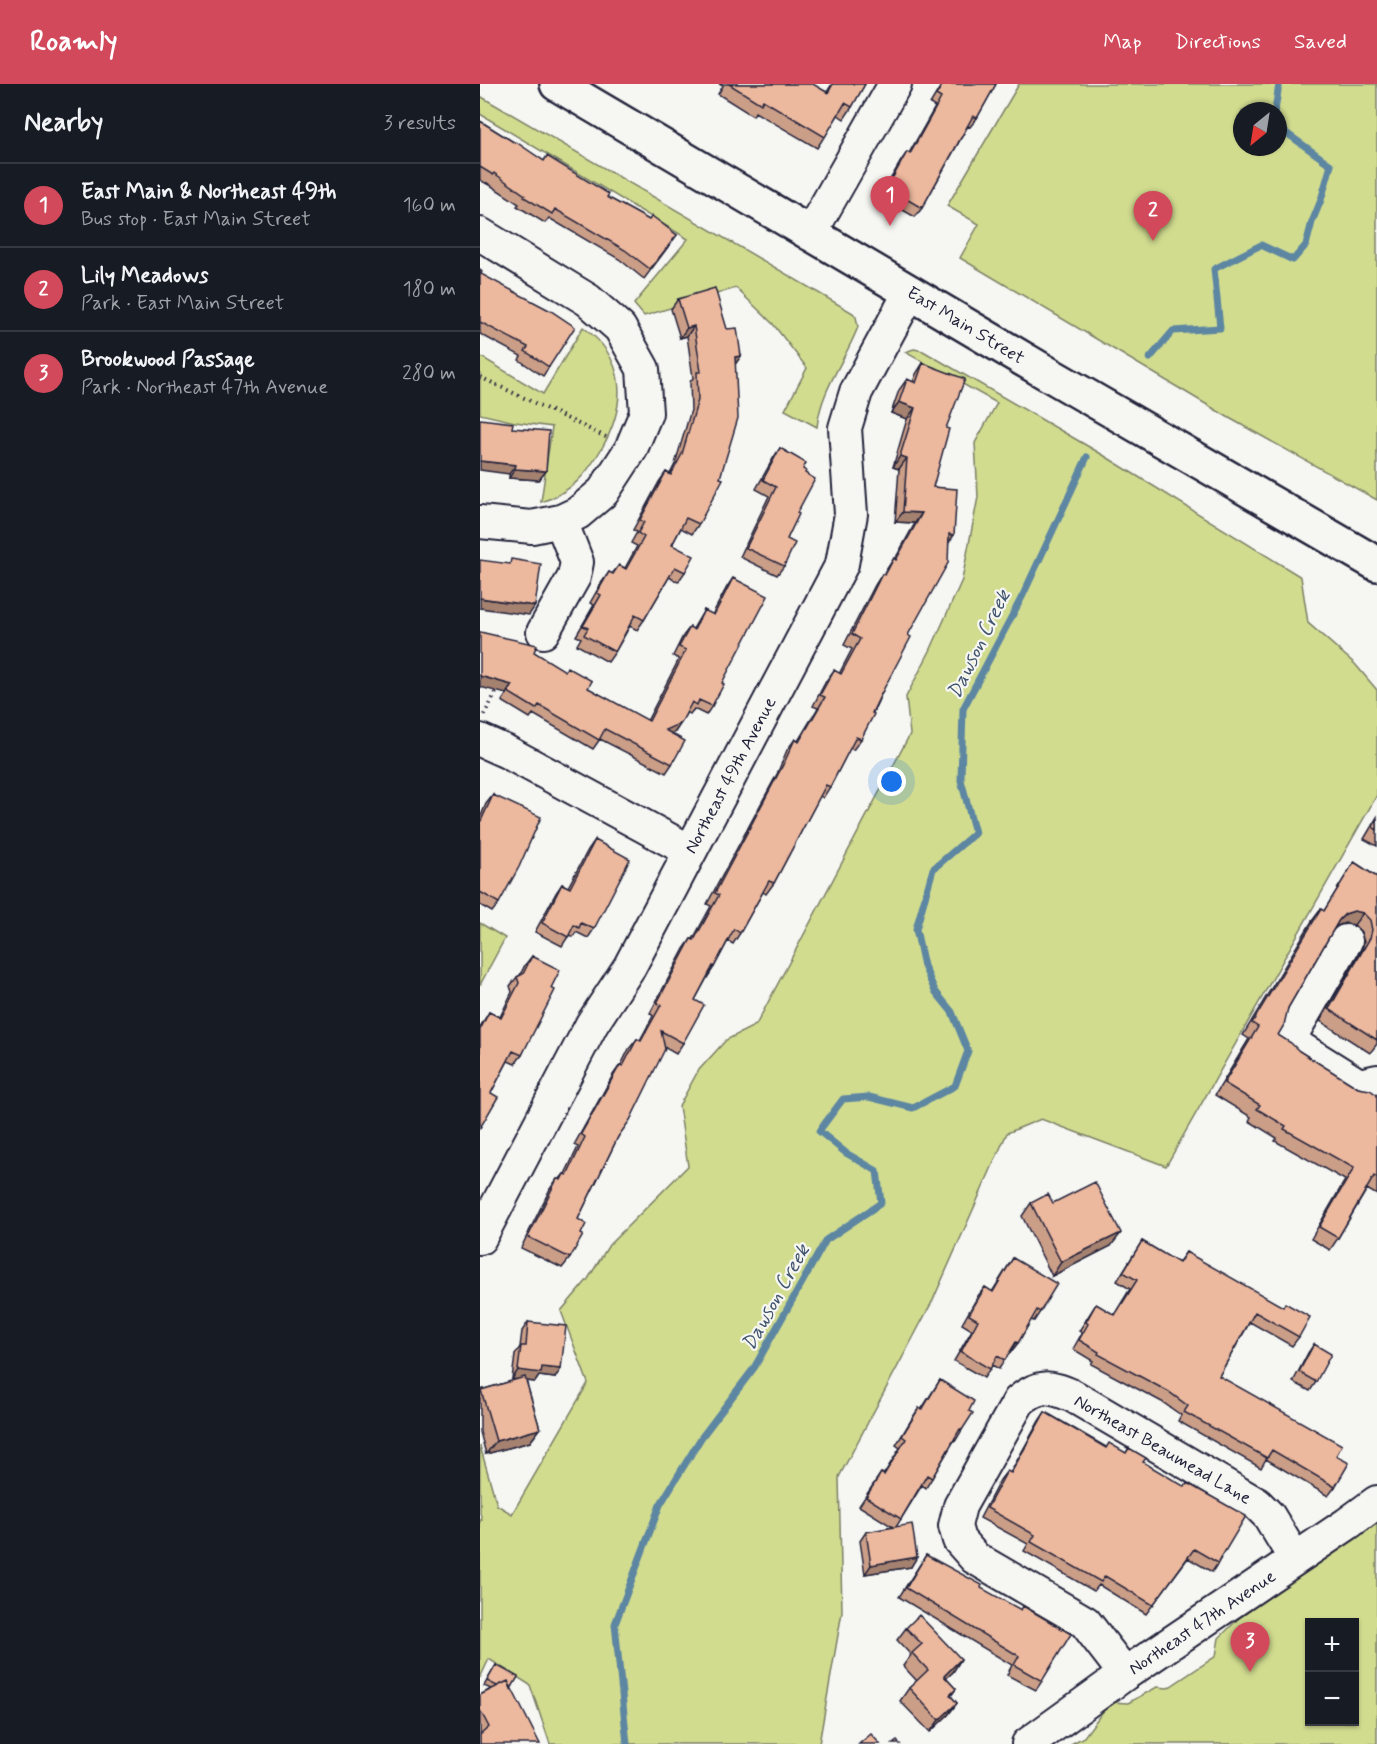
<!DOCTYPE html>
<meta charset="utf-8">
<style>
body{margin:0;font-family:Mynerve,sans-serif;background:#20242c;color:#f1f3f6}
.controls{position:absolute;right:18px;bottom:18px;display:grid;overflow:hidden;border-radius:0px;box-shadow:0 2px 4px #0004}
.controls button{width:54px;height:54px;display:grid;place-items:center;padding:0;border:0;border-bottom:2px solid #363941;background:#171b24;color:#f1f3f6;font:30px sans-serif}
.compass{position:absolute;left:753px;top:18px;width:54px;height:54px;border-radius:50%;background:#171b24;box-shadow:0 2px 4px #0004;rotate:210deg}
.you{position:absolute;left:412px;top:698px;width:21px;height:21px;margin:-15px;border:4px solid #fff;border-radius:50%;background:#1a73e8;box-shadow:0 0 0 9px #1a73e833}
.badge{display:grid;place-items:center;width:39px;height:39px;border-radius:50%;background:#d1495b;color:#fff;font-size:20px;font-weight:700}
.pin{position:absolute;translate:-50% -50px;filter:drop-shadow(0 2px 3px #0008)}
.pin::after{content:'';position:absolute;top:32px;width:21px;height:18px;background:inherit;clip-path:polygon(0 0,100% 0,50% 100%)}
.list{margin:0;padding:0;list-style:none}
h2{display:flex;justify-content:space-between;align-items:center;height:78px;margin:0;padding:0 24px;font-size:26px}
h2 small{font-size:20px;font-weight:400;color:#9ea1a6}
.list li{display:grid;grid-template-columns:39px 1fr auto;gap:18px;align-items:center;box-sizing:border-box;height:84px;padding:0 24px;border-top:2px solid #363941}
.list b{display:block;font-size:22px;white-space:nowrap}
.list p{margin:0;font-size:20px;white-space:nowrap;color:#9ea1a6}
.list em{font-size:20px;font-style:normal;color:#9ea1a6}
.map{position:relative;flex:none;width:897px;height:1660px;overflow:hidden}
header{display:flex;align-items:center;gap:36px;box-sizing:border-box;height:84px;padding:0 30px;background:#d1495b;color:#fff}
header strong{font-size:28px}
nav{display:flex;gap:33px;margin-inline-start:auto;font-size:21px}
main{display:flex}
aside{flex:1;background:#171b24}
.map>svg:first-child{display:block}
.green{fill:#d1dc8f;stroke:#7a7f65;stroke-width:1.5;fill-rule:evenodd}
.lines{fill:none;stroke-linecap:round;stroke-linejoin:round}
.stream{stroke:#5d86a2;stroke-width:7}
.minor-casing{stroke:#22223b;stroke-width:36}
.major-casing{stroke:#22223b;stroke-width:38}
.path{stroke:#22223b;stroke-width:4;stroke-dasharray:1.5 4.5;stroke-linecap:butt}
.minor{stroke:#f6f6f2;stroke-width:32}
.major{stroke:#f6f6f2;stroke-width:33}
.wall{fill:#cb9e88;stroke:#22223b;stroke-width:1.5}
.shaded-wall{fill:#a5816f;stroke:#22223b;stroke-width:1.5}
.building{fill:#ecb89e;stroke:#22223b;stroke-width:1.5}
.labels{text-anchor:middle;stroke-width:4.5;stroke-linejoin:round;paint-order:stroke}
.street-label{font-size:18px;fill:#22223b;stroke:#f6f6f2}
.water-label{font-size:20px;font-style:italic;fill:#40546e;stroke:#f6f6f2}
</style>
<header>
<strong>Roamly</strong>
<nav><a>Map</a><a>Directions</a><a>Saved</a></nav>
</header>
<main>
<aside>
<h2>Nearby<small>3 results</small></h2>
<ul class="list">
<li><span class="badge">1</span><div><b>East Main &amp; Northeast 49th</b><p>Bus stop · East Main Street</p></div><em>160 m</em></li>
<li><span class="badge">2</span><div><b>Lily Meadows</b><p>Park · East Main Street</p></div><em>180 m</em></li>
<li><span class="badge">3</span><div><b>Brookwood Passage</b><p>Park · Northeast 47th Avenue</p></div><em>280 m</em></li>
</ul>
</aside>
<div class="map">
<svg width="897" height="1660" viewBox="0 0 897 1660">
<rect width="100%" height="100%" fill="#f6f6f2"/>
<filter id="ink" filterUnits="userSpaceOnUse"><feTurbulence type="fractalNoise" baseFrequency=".0167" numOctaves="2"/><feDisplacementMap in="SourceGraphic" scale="12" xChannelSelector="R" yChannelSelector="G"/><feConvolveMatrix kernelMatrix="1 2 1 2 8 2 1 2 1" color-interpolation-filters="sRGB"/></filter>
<g filter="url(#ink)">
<path class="green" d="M539,0H897V416L751,335L480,174L499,140L467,122ZM762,27H798V63H762Z
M0,12L373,229L376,233L378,243C365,277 341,305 337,343L305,326L327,284L293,240L256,204L164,232L154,220L208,155L0,30Z
M103,243C147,275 147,320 122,364C106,391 92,408 61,418L72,343L35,338L0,330V272L63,310Z
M434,265L443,267L623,371L821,493L828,539L875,580L897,606V711L686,1082L561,1035L527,1049L453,1216L359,1393L362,1528L339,1660H70L50,1601L9,1575L0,1594V1436H2L0,1429V1362L17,1421L32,1430L108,1299L81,1227L108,1195L129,1161L208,1082L199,1022L218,987L246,956L276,941L430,650L426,613L450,567L482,496L498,413L495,359L517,319L425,268Z
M0,839L25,854L0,901Z
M897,1438V1660H591L604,1653L630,1618L648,1619L677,1603L688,1604L736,1572L739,1554L758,1535ZM830,1538H874V1638H830Z"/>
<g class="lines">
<path class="stream" d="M795,27L799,0
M670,274L693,247L740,244L734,185L781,161L813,176L826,161L832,138L841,116L851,81L798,43
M147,1660L135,1540L180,1421L221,1354L274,1284L346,1156L401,1119L397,1087L366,1069L339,1047L363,1015L389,1013L433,1024L475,1002L488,967L472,928L455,907L444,882L436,845L453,785L495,749L481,696L483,625L543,511L607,373"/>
<defs>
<path id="minor" d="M0,150L108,216L140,244L163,285L166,329L151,365L123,408L98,429L81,437L52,443L0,438
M330,150L415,0
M63,548L94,493L97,478L81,437
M0,656L27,668L210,767
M866,857L815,945L813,955L820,964L879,1001L897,997
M0,1154L112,940L150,882L362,480L371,430L365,344L376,308L430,208
M645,1590L605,1538L495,1474L479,1456L475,1442L480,1422L539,1317C559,1300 569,1302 593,1312L777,1420L789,1432L815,1475
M548,1660L645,1590L867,1440L897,1418"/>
<path id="major" d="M77,0L572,292L897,480"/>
</defs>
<use href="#minor" class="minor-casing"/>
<use href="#major" class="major-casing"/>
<path class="path" d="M0,293L128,354
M4,631L19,603"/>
<use href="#minor" class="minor"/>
<use href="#major" class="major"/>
</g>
<path class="wall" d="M239,0H330L347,8L352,0H385L372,23L364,35L358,31L337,64L275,28L273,32L238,10L243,2Z
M462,0H516L497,34L490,43L488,42L442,124L435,133L400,113L421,77L427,68L429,69L455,23L450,20Z
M0,37L64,77L67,72L127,113L169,136L197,151L164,195L139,175L69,134L65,139L37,122L39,120L7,99V100L0,96Z
M0,186L1,190L69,283L63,292L39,276L41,272L0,250Z
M198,215L247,245L261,272L255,280L219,440L212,450L201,444L192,461L205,488L198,498L189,493L164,536L157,546L150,542L135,568L128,578L97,561L101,554L96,552L114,521L110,519L122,498L129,488L132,490L139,481L145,484L157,462L151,459L157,448L153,446L179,398L186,388L190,390L195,380L211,326L210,298L213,294L207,252L200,254L191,225Z
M443,279L466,344L453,403L469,458L428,551L381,655L373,666L370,664L350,703L343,714L340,712L294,799L286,810L283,808L260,849L253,860L248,857L234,883L227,894L215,916L203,959L196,970L184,963L138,1053L98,1135L101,1150L90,1174L82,1184L41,1164L70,1105L77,1095L79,1096L84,1090H85L98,1063L94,1061L133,991L140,981H141L149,965L157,955L160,956L173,932L170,929L204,865L211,855H213L231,822L227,820L297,690L307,666L315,655L318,657L338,624L333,622L346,597L354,586L359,590L372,565L364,561L395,501L402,490L403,491L414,474L415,475L435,439L415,438L419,385L413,383L427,335L411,329L419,306L427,295L433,298L436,290Z
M32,344L66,387L59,396L29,394Z
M300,364L323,385L325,389L317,429L307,455L304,482L297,491L260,473L289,412L276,405L294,373Z
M253,494L242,599L232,622L226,631L214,625L210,630L207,628L195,648L191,649L192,680L186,689L120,655L113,665L53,630L50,634L22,617L54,568L108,604L167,637L199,575L193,572L203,552L210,543L213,545L224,526L232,531L247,503Z
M13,711L19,819L12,828L0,821V734L6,720Z
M897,733V762L884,755Z
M115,756L114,845L108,854L96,848L93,853L89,851L82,862L55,848L76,809L82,800L88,803L108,766Z
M874,778L897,793V960L890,969L840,937L882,866L884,858L881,848L874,841L865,839L857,842L854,844L808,924L798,951L819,967L878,1004L897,1011V1111L887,1105L858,1154L850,1166L831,1155L865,1096L795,1057L797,1054L769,1037L771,1033L735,1011L769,955L763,951L832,837L841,825L844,827Z
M52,872L71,904L42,971L35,980L28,977L11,1009L0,1044V943L9,928L20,933L32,908L30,902L37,893L40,891L45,881Z
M551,1119H573L631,1162L572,1192L542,1132Z
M662,1157L698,1179L706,1168L819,1253L812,1262L770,1238L739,1292L856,1372L855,1403L848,1412L786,1375L781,1384L698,1337L701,1331L682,1318L611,1280L613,1277L593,1265L602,1249L599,1247L616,1220L634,1231L650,1205L637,1197Z
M533,1174L560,1228L554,1237L551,1236L538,1259L531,1268L530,1267L519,1285L512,1281L504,1294L474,1277L492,1246L482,1240L498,1212L505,1203L512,1208Z
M48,1238L75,1294L59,1292L55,1298L46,1297L60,1345L50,1358L6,1370L0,1348V1308L1,1306L36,1296L32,1295L35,1271L40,1263L42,1247Z
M834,1260L836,1298L830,1307L813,1298L828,1269Z
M460,1296L489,1327L482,1346L476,1356L475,1355L452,1394L446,1404L442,1401L416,1443L431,1483L385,1490L380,1457L386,1448L413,1443L379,1422L401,1389L404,1390L420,1364L416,1361L433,1333L439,1324L441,1326Z
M565,1328L626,1363L646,1369L649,1364L663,1378L738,1479L732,1488L708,1474L666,1530L619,1501L614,1507L544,1467L548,1460L500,1434L520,1396L527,1387L530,1389L559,1337Z
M446,1471L501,1504L562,1597L556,1606L527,1591L532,1581L419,1513Z
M426,1544L481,1575L473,1588L466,1594L476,1605L471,1612L477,1619L468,1631L450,1648L420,1617L429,1604L437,1597L423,1582L431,1571L417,1556Z
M16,1581L31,1605L0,1660V1611L11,1605L4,1602Z"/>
<path class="shaded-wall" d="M214,242L207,252L200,254L207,244Z
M261,272L254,282L255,273Z
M419,318L435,324L427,335L411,329Z
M420,372L427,374L419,385L413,383Z
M0,377L36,381L29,390L0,386Z
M35,385L66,387L59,396L29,394Z
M423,428L442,429L435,439L415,438Z
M469,450L474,451L467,461Z
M0,514L55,522L49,531L0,524Z
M0,592L32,601L26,610L0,603Z
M201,639L195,648L179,655L185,646Z
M874,827L883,829L874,841L865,839L857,842L850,848L859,836L865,830Z
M641,1149L631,1162L572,1192L581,1178Z
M62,1283L81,1285L75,1294L59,1292L55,1298L32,1295L38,1286Z
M60,1345L50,1358L6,1370L16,1357Z
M437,1473L431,1483L385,1490L391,1481Z
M481,1575L473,1588L455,1605L464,1592Z
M477,1619L468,1631L450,1648L459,1636Z"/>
<path class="building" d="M249,0H333L348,9L353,0H385L372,23L365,19L345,53L283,16L281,20Z
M463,0H516L497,34L493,32L442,124L407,104L427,68L430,70L461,14L456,11Z
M0,37L35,59L36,58L64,77L67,72L129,110L127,113L169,136L172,132L197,151L170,185L145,166L75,125L72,130L44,113L45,111L14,89L13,91L0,83Z
M0,186L2,188L1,190L71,227L95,243L69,283L45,267L48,263L0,238Z
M235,204L247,245L257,244L261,272L255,273L258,334L240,394L243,395L219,440L206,434L192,461L214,472L205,488L195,483L164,536L155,531L135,568L104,551L108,544L103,542L121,511L117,509L129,488L133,490L139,481L146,485L164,453L158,449L164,438L160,436L186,388L191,391L202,370L218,316L217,288H221L214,242L207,244L198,215Z
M443,279L485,295L466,344L469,345L453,403L477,405L474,451L469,450L468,479L428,551L431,553L400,612L392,629L394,630L381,655L376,653L350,703L346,701L294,799L289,797L260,849L254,845L234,883L233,882L215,916L224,921L203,959L181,947L185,965L150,1036L138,1053L98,1135L106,1140L101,1150L103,1151L90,1174L48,1153L77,1095L81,1096L84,1090L87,1091L105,1053L101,1050L140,981L143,982L157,955L161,957L181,921L177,919L211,855L214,856L239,811L235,809L304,679L315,655L319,658L345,613L340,611L354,586L361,590L380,555L372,550L402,490L405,491L414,474L416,476L442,429L423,428L427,374L420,372L435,324L419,318L427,295L436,299Z
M0,335L33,339L32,344L69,347L66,387L35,385L36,381L0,377Z
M300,364L326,379L323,385L326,387L325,389L335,395L317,429L319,430L307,455L315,459L304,482L266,464L296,403L283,396Z
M31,475L61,480L55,522L0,514V476L30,480Z
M253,494L288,512L242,599L244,600L232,622L219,616L217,621L212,618L201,639L185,646L205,657L192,680L125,645L119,656L59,621L56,625L28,608L32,601L0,592V548L57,561L54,568L85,587L87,583L112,597L108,604L169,637L206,566L199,563L210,543L214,546L224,526L234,531Z
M13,711L61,733L39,783L19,819L0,808V739Z
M897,735V746L893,743Z
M115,756L150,775L114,845L101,839L99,844L94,841L88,853L62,839L82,800L90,804Z
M874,778L897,793V956L849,925L890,854L892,846L890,836L883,829L874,827L865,830L859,836L808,924L804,941L798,951L811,959L819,967L878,1004L890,1006L897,1011V1094L894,1092L858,1154L839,1143L874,1084L804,1045L806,1042L777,1025L780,1021L744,999L778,943L772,939L841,825L844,827Z
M52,872L80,886L71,904L75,906L42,971L33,967L11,1009L18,1013L0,1044V946L9,928L21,934L39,899L37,893L43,890Z
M615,1098L641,1149L581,1178L551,1119L568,1110L573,1119Z
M662,1157L699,1179L706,1168L803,1223L805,1219L830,1233L819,1253L775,1228L739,1292L862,1361L856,1372L869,1379L855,1403L792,1366L787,1374L704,1328L708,1322L689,1308L618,1270L619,1268L599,1256L608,1240L606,1238L616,1220L635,1231L657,1196L643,1188Z
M533,1174L577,1200L560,1228L557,1226L538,1259L536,1258L525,1276L517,1272L510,1285L481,1268L498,1236L489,1231L505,1203L513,1208Z
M48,1238L86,1242L81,1285L62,1283L61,1289L38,1286L41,1262H46Z
M834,1260L851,1270L836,1298L819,1288Z
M45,1293L60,1345L16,1357L1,1306Z
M460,1296L494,1317L489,1327L493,1329L482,1346L480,1345L452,1394L447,1391L421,1435L386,1413L401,1389L404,1391L426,1355L422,1352L439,1324L442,1326Z
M565,1328L626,1364L629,1359L646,1369L649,1364L666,1374L663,1378L705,1403L707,1399L766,1432L738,1479L714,1465L673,1521L625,1492L621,1498L551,1458L555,1451L507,1424L527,1387L531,1389Z
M432,1440L437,1473L391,1481L386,1448Z
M446,1471L502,1501L501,1504L541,1526L543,1522L591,1550L562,1597L534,1581L539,1572L426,1504Z
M439,1531L481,1575L464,1592L476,1605L470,1611L477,1619L459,1636L429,1604L448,1586L432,1569L442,1560L426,1544Z
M16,1581L38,1593L31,1605L28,1597L17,1602L7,1597Z
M28,1597L60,1660H0V1651L9,1643L0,1626V1611Z
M391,1650L400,1660H379Z
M417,1657L420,1660H413Z"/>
</g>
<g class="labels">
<g class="street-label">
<text transform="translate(486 241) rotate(31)" y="6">East Main Street</text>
<text transform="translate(250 691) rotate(-62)" y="6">Northeast 49th Avenue</text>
<text transform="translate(683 1365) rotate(30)" y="6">Northeast Beaumead Lane</text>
<text transform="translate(722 1538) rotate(-34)" y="6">Northeast 47th Avenue</text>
</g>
<g class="water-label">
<text transform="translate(498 560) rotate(-64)" y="7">Dawson Creek</text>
<text transform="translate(295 1213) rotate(-61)" y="7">Dawson Creek</text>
</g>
</g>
</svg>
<div class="controls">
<button>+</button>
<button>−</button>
</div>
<svg class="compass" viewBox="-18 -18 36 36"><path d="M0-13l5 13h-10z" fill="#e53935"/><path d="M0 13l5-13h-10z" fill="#9ea1a6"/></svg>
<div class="you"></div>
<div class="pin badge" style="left:410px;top:142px">1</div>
<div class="pin badge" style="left:673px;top:157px">2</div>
<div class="pin badge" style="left:770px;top:1588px">3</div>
</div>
</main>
